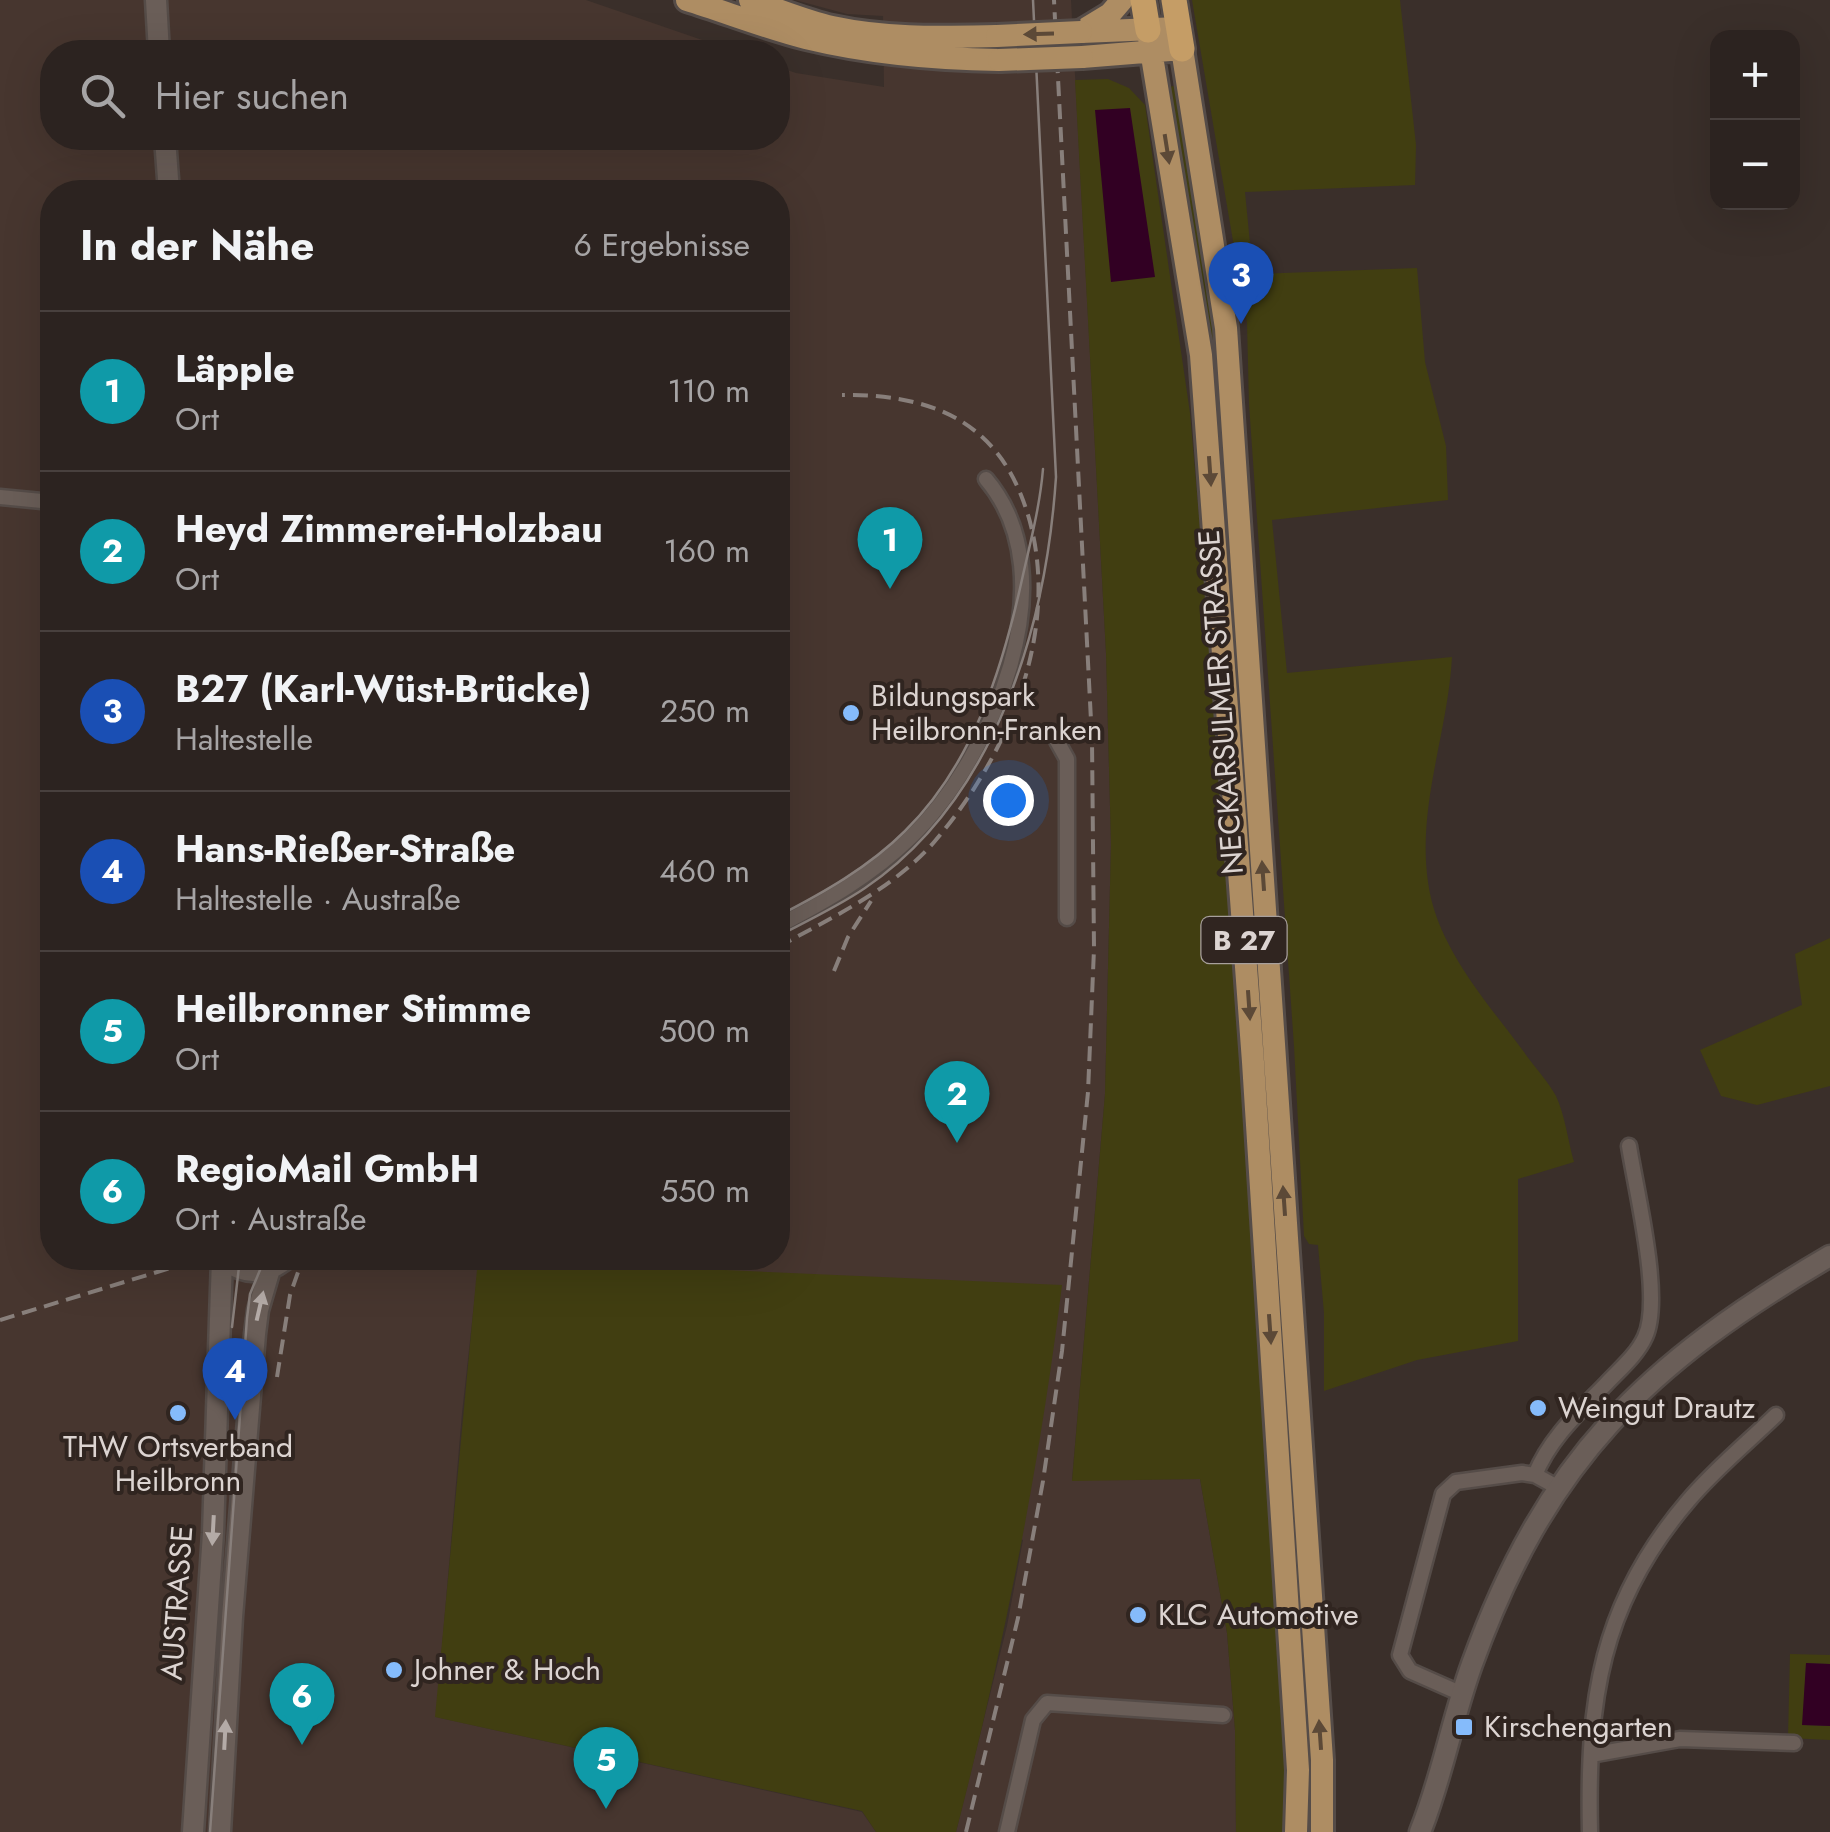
<!DOCTYPE html>
<html lang="de">
<meta charset="utf-8">
<style>
body{margin:0;font-family:Jost,sans-serif;background:#382f2d;color:#f1f3f6}
.controls{position:absolute;right:30px;top:30px;display:grid;overflow:hidden;border-radius:20px;box-shadow:0 10px 40px #0002}
.controls button{width:90px;height:90px;display:grid;place-items:center;padding:0;border:0;border-bottom:2px solid #48403e;background:#2c2320;color:#f1f3f6;font:50px sans-serif}
.you{position:absolute;left:1008px;top:800px;width:35px;height:35px;margin:-25px;border:8px solid #fff;border-radius:50%;background:#1a73e8;box-shadow:0 0 0 15px #1a73e833}
.badge{display:grid;place-items:center;width:65px;height:65px;border-radius:50%;background:#8c9099;color:#fff;font-size:32px;font-weight:700}
.pin{position:absolute;translate:-50% -82px;filter:drop-shadow(0 2px 5px #0008)}
.pin::after{content:'';position:absolute;top:52px;width:35px;height:30px;background:inherit;clip-path:polygon(0 0,100% 0,50% 100%)}
.list{margin:0;padding:0;list-style:none}
h2{display:flex;justify-content:space-between;align-items:center;height:130px;margin:0;padding:0 40px;font-size:42px}
h2 small{font-size:32px;font-weight:400;color:#a6a4a5}
.list li{display:grid;grid-template-columns:65px 1fr auto;gap:30px;align-items:center;box-sizing:border-box;height:160px;padding:0 40px;border-top:2px solid #48403e}
.list b{display:block;font-size:38px;white-space:nowrap}
.list p{margin:0;font-size:32px;white-space:nowrap;color:#a6a4a5}
.list em{font-size:32px;font-style:normal;color:#a6a4a5}
.icon{flex:none;width:55px;height:55px;fill:none;stroke:currentColor;stroke-width:2;stroke-linecap:round;stroke-linejoin:round}
.map{position:relative;flex:none;width:1830px;height:1832px;overflow:hidden}
.search{position:absolute;background:#2c2320;box-shadow:0 10px 40px #0002;left:40px;top:40px;width:750px;height:110px;display:flex;align-items:center;gap:25px;box-sizing:border-box;padding:0 35px;border-radius:40px;color:#a6a4a5;font-size:38px}
.panel{position:absolute;background:#2c2320;box-shadow:0 10px 40px #0002;left:40px;top:180px;width:750px;height:1090px;border-radius:40px}
.map>svg:first-child{display:block}
.built{fill:#47362f;fill-rule:evenodd}
.green{fill:#413e11}
.water{fill:#320023}
.lines{fill:none;stroke-linecap:round;stroke-linejoin:round}
.minor-casing{stroke:#554c48;stroke-width:19}
.secondary-casing{stroke:#554c48;stroke-width:25}
.primary-casing{stroke:#554c48;stroke-width:28}
.trunk-casing{stroke:#554c48;stroke-width:30}
.minor{stroke:#6a5e58;stroke-width:14}
.secondary{stroke:#6a5e58;stroke-width:20}
.primary{stroke:#ae8d63;stroke-width:22}
.trunk{stroke:#c59d66;stroke-width:25}
.tram{stroke:#887f7b;stroke-width:2.5}
.rail{stroke:#887f7b;stroke-width:4;stroke-dasharray:15 8;stroke-linecap:butt}
.primary-bridge-casing{stroke:#554c48;stroke-width:28;stroke-linecap:butt}
.primary-bridge{stroke:#ae8d63;stroke-width:22}
.oneway{fill:#5c4937}
.oneway2{fill:#b4aba7}
.poi-dot{fill:#85bbfb;stroke:#302520;stroke-width:4}
.labels{text-anchor:middle;stroke-width:8;stroke-linejoin:round;paint-order:stroke}
.shield{fill:#302520;stroke:#a8a09c;stroke-width:2.5}
.shield-label{font-size:28px;font-weight:bold;fill:#dcd4d1}
.poi-label{font-size:30px;fill:#dcd4d1;stroke:#302520;text-anchor:start}
.street-label{font-size:30px;fill:#dcd4d1;stroke:#302520}
</style>
<div class="map">
<svg width="1830" height="1832" viewBox="0 0 1830 1832">
<rect width="100%" height="100%" fill="#3a2f2a"/>
<path class="built" d="M0,0H586L737,52H52V138H778V67L796,73L884,87L883,16L847,14L795,0H1071L1106,653L1111,844L1105,1094L1072,1480L1200,1479L1227,1633L1235,1730L1236,1832H956L1007,1626L1023,1540L479,1259L462,1413L436,1717L862,1812L876,1832H0ZM52,192H778V1258H52Z"/>
<path class="green" d="M1192,0H1400L1416,145L1415,185L1245,192L1253,274L1417,268L1425,362L1446,446L1448,500L1272,520L1287,673L1452,657C1448,733 1417,805 1428,882C1437,950 1491,1006 1529,1059C1538,1071 1549,1083 1556,1096C1565,1115 1568,1141 1574,1162L1518,1179V1341L1417,1360L1324,1391V1313L1318,1245L1309,1244L1304,1236L1294,1046L1249,404L1247,323Z
M1108,79L1129,88L1145,105L1190,413L1222,780L1287,1795L1286,1832H1236L1235,1730L1227,1633L1200,1479L1072,1481L1105,1094L1111,844L1106,653L1075,80Z
M1174,86L1222,379L1313,1749V1832H1307L1301,1653L1231,598L1219,459L1168,87Z
M1830,938V1086L1757,1105L1721,1096L1700,1050L1802,1005L1795,954Z
M478,1259L1062,1285C1039,1470 1003,1651 956,1832H876L862,1811L435,1717Z
M1790,1654L1830,1655V1664L1806,1663L1803,1725L1830,1726V1740L1788,1738Z"/>
<path class="water" d="M1130,108L1155,277L1111,282L1095,110Z
M1806,1663L1830,1664V1726L1802,1725Z"/>
<g class="lines">
<defs>
<path id="minor" d="M0,497L52,502
M1057,741L1067,759V918
M778,926C826,901 871,876 911,837C992,758 1070,578 986,479
M1535,1475C1550,1438 1579,1412 1606,1384C1619,1370 1637,1355 1645,1337C1663,1299 1636,1191 1629,1146
M1462,1694L1410,1671L1400,1655L1443,1494L1456,1482L1522,1473L1535,1475L1557,1487
M1591,1755L1680,1739L1794,1743
M1007,1832L1033,1720L1047,1703L1223,1715
M1590,1832C1587,1701 1600,1604 1688,1501C1714,1470 1747,1443 1776,1415"/>
<path id="secondary" d="M156,0L159,52
M165,138L169,192
M223,1258C243,1276 267,1275 287,1258
M193,1832L213,1533L222,1258
M220,1832L232,1617L255,1334L258,1310L270,1269
M1420,1832C1442,1778 1452,1719 1472,1664C1546,1460 1645,1364 1830,1256"/>
<path id="primary" d="M687,0C726,12 766,28 806,38C868,53 934,59 999,60
M750,0C777,9 805,21 832,27C887,39 942,37 997,36
M1082,31L1110,14L1122,0
M1081,32L1179,28
M1149,38L1201,355L1253,1062L1298,1770L1296,1832
M1082,57L1182,49L1226,328L1322,1760V1832"/>
<path id="trunk" d="M1143,0L1148,30
M1174,0L1182,49"/>
</defs>
<use href="#minor" class="minor-casing"/>
<use href="#secondary" class="secondary-casing"/>
<use href="#primary" class="primary-casing"/>
<use href="#trunk" class="trunk-casing"/>
<use href="#minor" class="minor"/>
<use href="#secondary" class="secondary"/>
<use href="#primary" class="primary"/>
<use href="#trunk" class="trunk"/>
<path class="tram" d="M778,916C823,893 869,867 905,831C974,763 1003,667 1023,575C1031,540 1040,505 1043,469
M778,936C807,921 837,907 865,888C996,799 1046,627 1056,477L1033,0
M232,1327L240,1258
M210,1832L247,1318L250,1294L265,1258"/>
<path class="rail" d="M778,947C831,918 895,888 935,841C1014,749 1068,612 1021,495C989,415 921,394 842,395
M834,971L848,937L871,901
M0,1320L203,1258
M277,1377L290,1295L303,1258
M966,1832L1018,1618L1043,1481L1062,1351L1088,1092L1094,949L1092,740L1054,0"/>
<defs>
<path id="primary-bridge" d="M997,36L1081,32
M999,60L1082,57"/>
</defs>
<use href="#primary-bridge" class="primary-bridge-casing"/>
<use href="#primary-bridge" class="primary-bridge"/>
</g>
<defs><path id="oneway-solid" d="M-6-.8H1V-3.2L6.5 0L1 3.2V.8H-6Z" transform="scale(2.5)"/></defs>
<g class="oneway">
<use href="#oneway-solid" transform="translate(1039 34) rotate(178)"/>
<use href="#oneway-solid" transform="translate(1167 149) rotate(81)"/>
<use href="#oneway-solid" transform="translate(1210 471) rotate(86)"/>
<use href="#oneway-solid" transform="translate(1263 876) rotate(-94)"/>
<use href="#oneway-solid" transform="translate(1249 1005) rotate(86)"/>
<use href="#oneway-solid" transform="translate(1284 1201) rotate(-94)"/>
<use href="#oneway-solid" transform="translate(1270 1329) rotate(86)"/>
<use href="#oneway-solid" transform="translate(1320 1735) rotate(-94)"/>
</g>
<g class="oneway2">
<use href="#oneway-solid" transform="translate(260 1306) rotate(-77)"/>
<use href="#oneway-solid" transform="translate(213 1530) rotate(93)"/>
<use href="#oneway-solid" transform="translate(225 1735) rotate(-87)"/>
</g>
<g class="poi-dot">
<circle cx="851" cy="713" r="10"/>
<circle cx="1538" cy="1408" r="10"/>
<circle cx="178" cy="1413" r="10"/>
<circle cx="1138" cy="1615" r="10"/>
<circle cx="394" cy="1670" r="10"/>
<rect x="1454" y="1717" width="20" height="20" rx="5"/>
</g>
<g class="labels">
<rect class="shield" x="1201.5" y="917" width="85" height="46" rx="8"/>
<g class="shield-label">
<text x="1244" y="950">B 27</text>
</g>
<g class="poi-label">
<text x="871" y="706">Bildungspark<tspan x="871" dy="34">Heilbronn-Franken</tspan></text>
<text x="1558" y="1418">Weingut Drautz</text>
<text x="178" y="1457" text-anchor="middle">THW Ortsverband<tspan x="178" dy="34">Heilbronn</tspan></text>
<text x="1158" y="1625">KLC Automotive</text>
<text x="414" y="1680">Johner &amp; Hoch</text>
<text x="1484" y="1737">Kirschengarten</text>
</g>
<g class="street-label">
<text transform="translate(1221 702) rotate(-94)" y="10">NECKARSULMER STRASSE</text>
<text transform="translate(177 1603) rotate(-86)" y="10">AUSTRASSE</text>
</g>
</g>
</svg>
<div class="controls">
<button>+</button>
<button>−</button>
</div>
<div class="you"></div>
<div class="pin badge" style="left:890px;top:589px;background:#0f9aa8">1</div>
<div class="pin badge" style="left:957px;top:1143px;background:#0f9aa8">2</div>
<div class="pin badge" style="left:1241px;top:324px;background:#1a4fb4">3</div>
<div class="pin badge" style="left:235px;top:1420px;background:#1a4fb4">4</div>
<div class="pin badge" style="left:606px;top:1809px;background:#0f9aa8">5</div>
<div class="pin badge" style="left:302px;top:1745px;background:#0f9aa8">6</div>
<div class="search"><svg class="icon" aria-label="search" viewBox="0 0 24 24"><circle cx="10" cy="10" r="6"/><path d="M15 15l6 6"/></svg>Hier suchen</div>
<section class="panel">
<h2>In der Nähe<small>6 Ergebnisse</small></h2>
<ul class="list">
<li><span class="badge" style="background:#0f9aa8">1</span><div><b>Läpple</b><p>Ort</p></div><em>110 m</em></li>
<li><span class="badge" style="background:#0f9aa8">2</span><div><b>Heyd Zimmerei-Holzbau</b><p>Ort</p></div><em>160 m</em></li>
<li><span class="badge" style="background:#1a4fb4">3</span><div><b>B27 (Karl-Wüst-Brücke)</b><p>Haltestelle</p></div><em>250 m</em></li>
<li><span class="badge" style="background:#1a4fb4">4</span><div><b>Hans-Rießer-Straße</b><p>Haltestelle · Austraße</p></div><em>460 m</em></li>
<li><span class="badge" style="background:#0f9aa8">5</span><div><b>Heilbronner Stimme</b><p>Ort</p></div><em>500 m</em></li>
<li><span class="badge" style="background:#0f9aa8">6</span><div><b>RegioMail GmbH</b><p>Ort · Austraße</p></div><em>550 m</em></li>
</ul>
</section>
</div>
